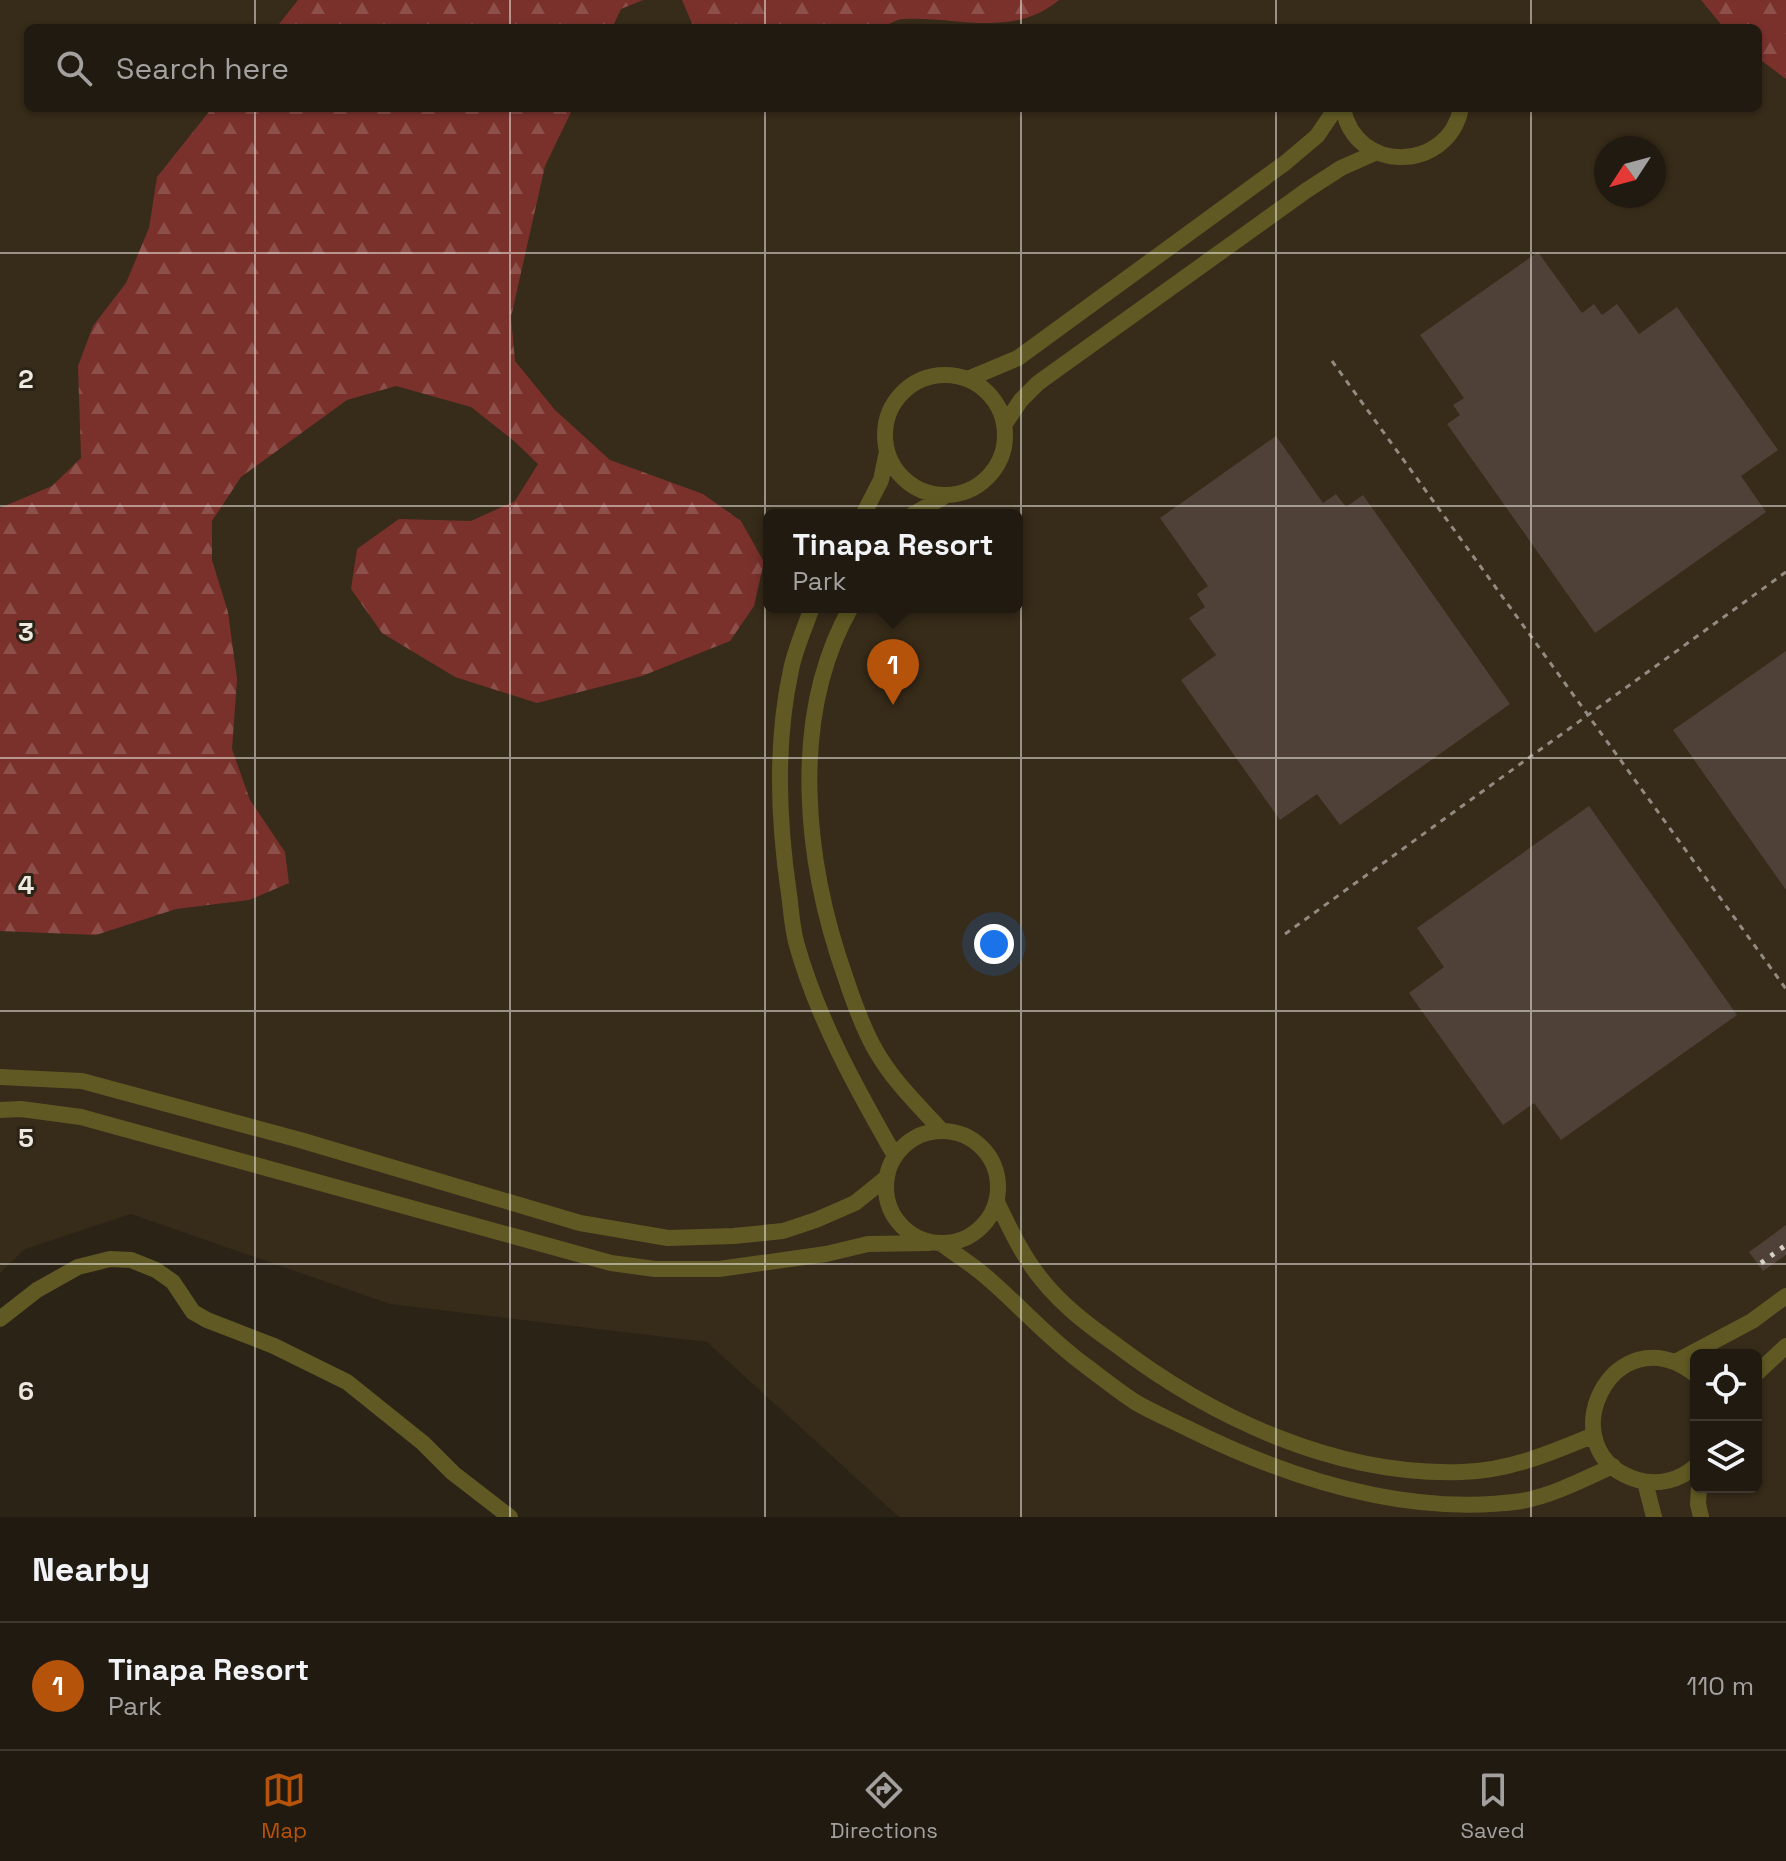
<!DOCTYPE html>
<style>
body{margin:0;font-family:"Space Grotesk",sans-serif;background:#2d271f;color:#f1f3f6}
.controls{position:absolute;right:24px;bottom:24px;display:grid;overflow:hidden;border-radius:12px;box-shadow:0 2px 6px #0004}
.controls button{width:72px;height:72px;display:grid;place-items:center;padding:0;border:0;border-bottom:2px solid #3e3831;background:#211a11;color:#f1f3f6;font:40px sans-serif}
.compass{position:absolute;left:1594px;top:136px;width:72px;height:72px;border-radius:50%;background:#211a11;box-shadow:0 2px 6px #0004;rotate:234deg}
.you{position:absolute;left:994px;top:944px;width:28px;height:28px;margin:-20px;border:6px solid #fff;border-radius:50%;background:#1a73e8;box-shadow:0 0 0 12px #1a73e833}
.badge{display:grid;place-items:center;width:52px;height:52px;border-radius:50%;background:#b45309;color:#fff;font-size:26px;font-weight:700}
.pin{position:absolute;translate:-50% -66px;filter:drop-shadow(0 2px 4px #0008)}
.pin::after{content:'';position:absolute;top:42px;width:28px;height:24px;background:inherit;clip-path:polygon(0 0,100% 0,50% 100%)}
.popup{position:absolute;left:763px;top:509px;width:260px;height:104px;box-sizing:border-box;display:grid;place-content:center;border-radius:12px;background:#211a11;filter:drop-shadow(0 2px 6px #0005);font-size:26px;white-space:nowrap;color:#a2a19f}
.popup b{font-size:30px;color:#f1f3f6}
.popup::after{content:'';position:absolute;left:50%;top:100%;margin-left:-16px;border:16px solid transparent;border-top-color:#211a11}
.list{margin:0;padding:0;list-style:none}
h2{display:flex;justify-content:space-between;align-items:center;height:104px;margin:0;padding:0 32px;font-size:34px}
h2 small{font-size:26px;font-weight:400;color:#a2a19f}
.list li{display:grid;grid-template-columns:52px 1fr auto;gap:24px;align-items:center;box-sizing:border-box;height:128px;padding:0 32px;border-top:2px solid #3e3831}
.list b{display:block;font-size:30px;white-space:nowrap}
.list p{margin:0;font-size:26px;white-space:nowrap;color:#a2a19f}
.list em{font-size:26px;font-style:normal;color:#a2a19f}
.icon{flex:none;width:44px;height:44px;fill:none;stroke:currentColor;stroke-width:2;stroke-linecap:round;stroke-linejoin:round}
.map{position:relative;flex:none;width:1786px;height:1517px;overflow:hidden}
.search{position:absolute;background:#211a11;box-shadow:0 2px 6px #0004;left:24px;right:24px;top:24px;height:88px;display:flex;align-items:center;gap:20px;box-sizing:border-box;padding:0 28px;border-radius:12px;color:#a2a19f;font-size:30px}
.sheet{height:232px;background:#211a11}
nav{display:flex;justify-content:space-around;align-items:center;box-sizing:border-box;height:112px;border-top:2px solid #3e3831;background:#211a11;font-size:22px;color:#a2a19f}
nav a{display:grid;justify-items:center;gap:4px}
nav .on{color:#b45309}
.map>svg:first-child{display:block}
.built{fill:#372b19;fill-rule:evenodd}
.forest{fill:url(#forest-firs)}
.building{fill:#4f4138}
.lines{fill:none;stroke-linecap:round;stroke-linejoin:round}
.path{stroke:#928b82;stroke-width:3;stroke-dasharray:6 6;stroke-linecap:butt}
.minor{stroke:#605924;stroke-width:16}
.rail{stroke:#d5cfc7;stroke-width:5;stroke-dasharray:4 8;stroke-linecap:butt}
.grid{fill:none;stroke:#ede8e0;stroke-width:2;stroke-opacity:0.55}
.grid-label{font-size:26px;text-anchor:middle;font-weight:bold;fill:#ede8e0;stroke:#2c2317;stroke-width:6;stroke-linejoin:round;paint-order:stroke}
</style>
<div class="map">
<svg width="1786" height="1517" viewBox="0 0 1786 1517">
<defs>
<pattern id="forest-firs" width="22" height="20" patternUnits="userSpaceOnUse" patternTransform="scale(2)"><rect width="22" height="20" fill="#7a312c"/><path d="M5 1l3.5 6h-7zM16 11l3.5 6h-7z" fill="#8d4f4a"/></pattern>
</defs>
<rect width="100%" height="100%" fill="#2c2317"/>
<path class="built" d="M0,0H1786V1517H899L707,1342L390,1304L131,1214L25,1249L0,1273ZM28,28H1758V108H28ZM1606,148H1654V196H1606ZM769,515H1017V607H769ZM1696,1355H1756V1487H1696Z"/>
<path class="forest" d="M298,0H643L621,9L612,28H276Z
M682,0H1059C1012,39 957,16 904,19C896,19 888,25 881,28H694Z
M1701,0H1786V79L1758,58V28H1724Z
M212,108H573L545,166L511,317L515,361L555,410L610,460L703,494L741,521L764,562L754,606L730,641L642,676L537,703L455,677L382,633L351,589L357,549L399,519L471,521L515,501L538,464L513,440L471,407L396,386L347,400L241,477L212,521V560L228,612L237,679L232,749L250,800L285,852L289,883L249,900L176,909L96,935L0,931V508L52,486L81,458L78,366L93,326L126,283L149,228L157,177Z"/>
<path class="building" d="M1538,252L1582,313L1594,304L1602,315L1617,304L1639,334L1677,307L1778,450L1741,476L1766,512L1595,633L1447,424L1460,415L1453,405L1464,398L1420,335Z
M1276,436L1323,503L1336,494L1346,507L1363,495L1510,704L1340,825L1317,794L1280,820L1181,680L1216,655L1189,618L1205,607L1197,594L1208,586L1160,518Z
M1786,651V890L1673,730Z
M1589,806L1737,1015L1561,1140L1534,1103L1503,1125L1409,993L1444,967L1417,928Z
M1786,1225V1255L1763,1271L1749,1252Z"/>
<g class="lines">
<path class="path" d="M1332,361L1786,989
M1285,934L1786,572"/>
<path class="minor" d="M1343,108C1355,174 1448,173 1461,108
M885 435a60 60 0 1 1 120 0a60 60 0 1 1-120 0Z
M968,379L1018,358L1285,163L1317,136L1336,108
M1004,425L1021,400L1038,383L1307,190L1341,168L1377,152
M863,515L881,480L887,451
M912,515L945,496
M812,607C805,628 795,649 791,670C775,743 778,820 789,894C791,909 792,926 796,942C817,1018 856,1088 895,1156
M851,607C788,718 805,864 846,979C854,1003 863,1029 876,1051C893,1081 919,1106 942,1131
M0,1077L82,1081L300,1140L580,1223L668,1238L734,1236L783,1231L816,1220L855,1203L886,1178
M0,1110L21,1109L81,1117L611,1263L655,1269H719L826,1254L868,1244L930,1243
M886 1187a56 56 0 1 1 112 0a56 56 0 1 1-112 0Z
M997,1202C1010,1229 1023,1257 1042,1280C1063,1306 1088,1325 1115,1344C1212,1418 1336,1476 1461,1472C1508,1471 1551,1453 1594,1435
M942,1244C958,1256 976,1267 991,1281C1023,1309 1051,1341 1086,1366C1102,1378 1118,1391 1135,1402C1152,1412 1171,1420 1189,1429C1290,1479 1408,1517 1522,1501C1554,1495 1584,1479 1613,1466
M0,1319L37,1290L78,1267L110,1259L131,1260L156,1270L173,1282L193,1312L207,1320L274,1346L347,1382L423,1443L453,1473L510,1517
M1675,1362L1752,1321L1786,1296
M1756,1374L1786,1346
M1696,1375C1612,1309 1545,1453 1638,1480C1658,1486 1680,1480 1696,1466
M1645,1482L1654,1517
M1699,1487L1698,1504L1701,1517"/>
<path class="rail" d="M1761,1263L1786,1245"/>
</g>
<path class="grid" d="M255,0V28M510,0V28M765,0V28M1021,0V28M1276,0V28M1531,0V28M255,108V1517M510,108V1517M765,108V1517M1021,108V1517M1276,108V1517M1531,108V1517M0,253H1786M0,506H1786M0,758H1786M0,1011H1786M0,1264H1786"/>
<g class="grid-label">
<text x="26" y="388">2</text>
<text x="26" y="641">3</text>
<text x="26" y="894">4</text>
<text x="26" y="1147">5</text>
<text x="26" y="1400">6</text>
</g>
</svg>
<div class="controls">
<button><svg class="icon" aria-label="locate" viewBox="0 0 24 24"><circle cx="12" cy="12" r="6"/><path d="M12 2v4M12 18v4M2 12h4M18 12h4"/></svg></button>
<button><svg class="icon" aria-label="layers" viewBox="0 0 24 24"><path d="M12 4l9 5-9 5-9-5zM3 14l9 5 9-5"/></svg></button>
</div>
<svg class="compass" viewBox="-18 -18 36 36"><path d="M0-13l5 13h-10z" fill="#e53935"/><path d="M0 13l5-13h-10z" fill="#a2a19f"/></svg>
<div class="you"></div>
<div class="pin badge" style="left:893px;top:705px">1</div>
<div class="popup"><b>Tinapa Resort</b>Park</div>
<div class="search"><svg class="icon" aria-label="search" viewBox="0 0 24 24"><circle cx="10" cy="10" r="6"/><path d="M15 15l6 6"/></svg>Search here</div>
</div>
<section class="sheet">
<h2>Nearby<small></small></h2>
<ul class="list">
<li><span class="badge">1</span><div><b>Tinapa Resort</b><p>Park</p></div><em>110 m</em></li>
</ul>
</section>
<nav>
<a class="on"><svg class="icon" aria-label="map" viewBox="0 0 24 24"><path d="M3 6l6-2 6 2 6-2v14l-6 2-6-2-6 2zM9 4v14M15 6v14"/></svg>Map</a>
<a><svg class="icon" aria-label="directions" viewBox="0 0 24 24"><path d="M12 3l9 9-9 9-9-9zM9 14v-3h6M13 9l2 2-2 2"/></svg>Directions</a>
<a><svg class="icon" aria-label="saved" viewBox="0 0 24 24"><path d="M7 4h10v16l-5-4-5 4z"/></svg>Saved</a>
</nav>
